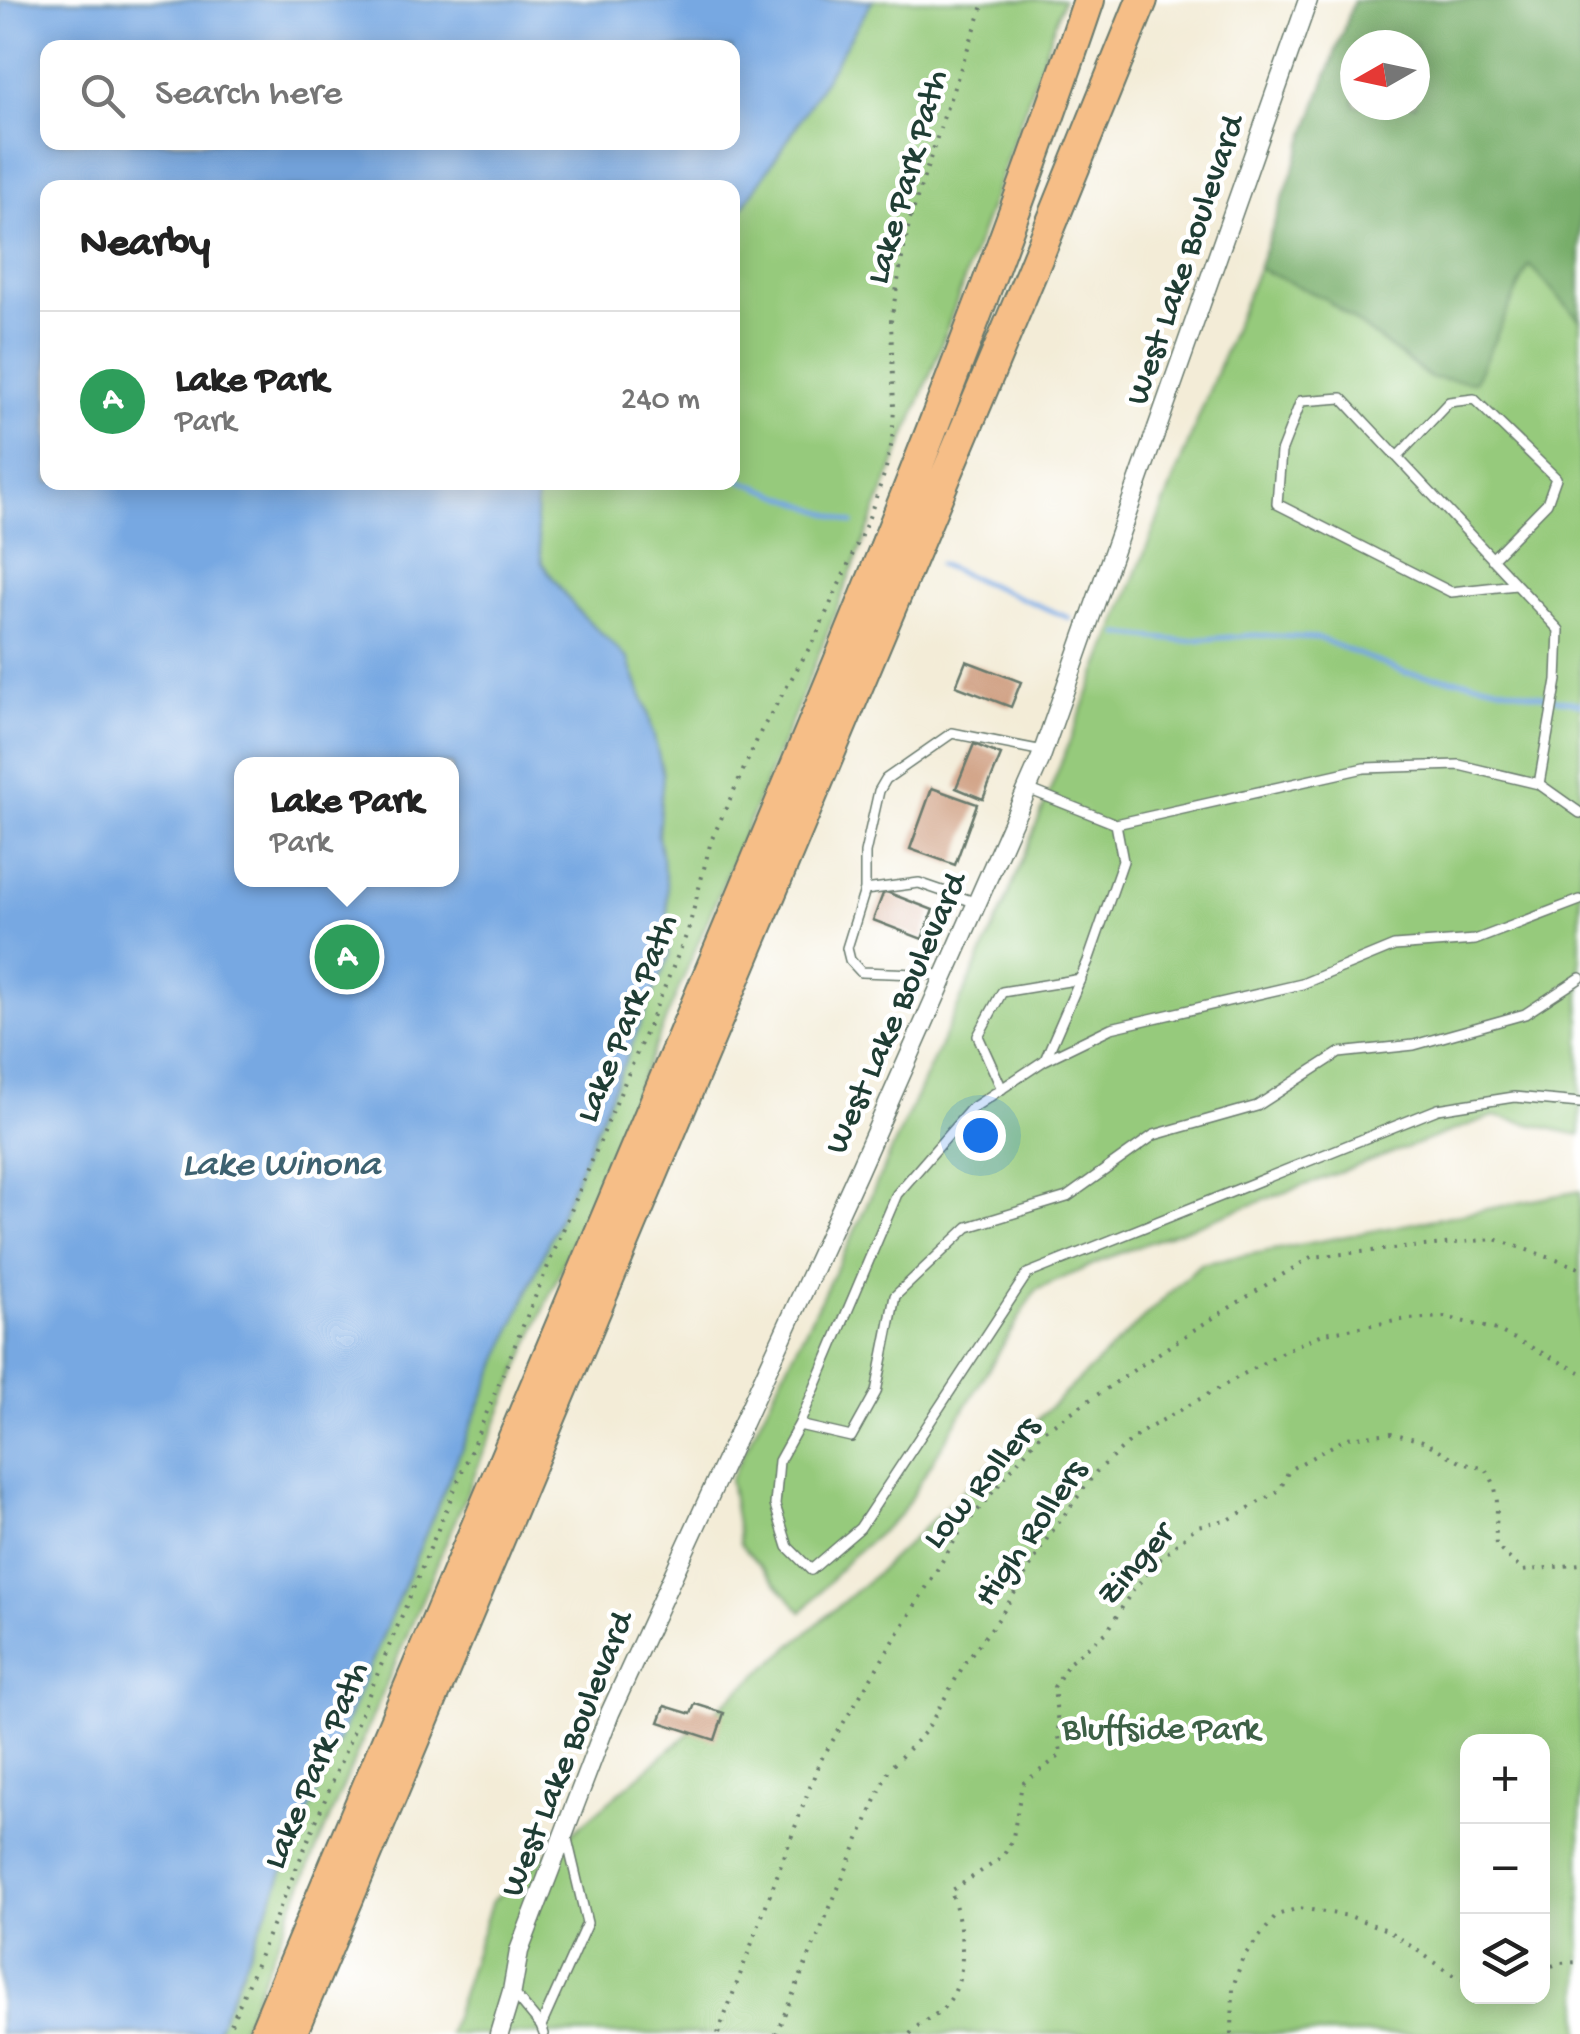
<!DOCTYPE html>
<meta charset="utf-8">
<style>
body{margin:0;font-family:"Gochi Hand",sans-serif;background:#f2f2f2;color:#222}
.controls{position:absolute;right:30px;bottom:30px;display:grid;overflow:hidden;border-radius:20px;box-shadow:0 5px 25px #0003}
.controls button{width:90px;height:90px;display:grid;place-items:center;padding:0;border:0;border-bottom:2px solid #e0e0e0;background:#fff;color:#222;font:50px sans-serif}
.compass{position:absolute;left:1340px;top:30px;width:90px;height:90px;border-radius:50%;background:#fff;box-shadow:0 5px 25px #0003;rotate:261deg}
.you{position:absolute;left:980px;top:1135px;width:35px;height:35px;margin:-25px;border:8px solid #fff;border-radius:50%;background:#1a73e8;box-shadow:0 0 0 15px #1a73e833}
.badge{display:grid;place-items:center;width:65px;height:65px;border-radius:50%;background:#d93025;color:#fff;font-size:32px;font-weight:700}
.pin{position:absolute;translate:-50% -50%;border:5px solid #fff;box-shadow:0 2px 10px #0006}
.popup{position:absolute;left:234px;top:757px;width:225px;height:130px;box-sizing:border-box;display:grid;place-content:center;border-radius:20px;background:#fff;filter:drop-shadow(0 2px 8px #0005);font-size:32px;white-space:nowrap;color:#767676}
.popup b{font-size:38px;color:#222}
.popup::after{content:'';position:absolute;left:50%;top:100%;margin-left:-20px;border:20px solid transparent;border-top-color:#fff}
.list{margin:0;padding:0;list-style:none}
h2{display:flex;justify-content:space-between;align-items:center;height:130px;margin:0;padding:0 40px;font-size:42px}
h2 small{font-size:32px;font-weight:400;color:#767676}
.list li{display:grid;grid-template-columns:65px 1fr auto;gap:30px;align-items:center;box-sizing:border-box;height:180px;padding:0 40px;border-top:2px solid #e0e0e0}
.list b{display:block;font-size:38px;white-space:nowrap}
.list p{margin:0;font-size:32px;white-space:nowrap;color:#767676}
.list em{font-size:32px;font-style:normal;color:#767676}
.icon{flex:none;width:55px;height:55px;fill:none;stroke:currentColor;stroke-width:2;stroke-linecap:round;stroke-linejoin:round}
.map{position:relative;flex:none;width:1580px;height:2034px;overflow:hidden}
.search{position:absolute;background:#fff;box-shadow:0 5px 25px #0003;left:40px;top:40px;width:700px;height:110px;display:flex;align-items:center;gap:25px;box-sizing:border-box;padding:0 35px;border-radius:20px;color:#767676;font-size:38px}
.panel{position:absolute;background:#fff;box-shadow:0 5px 25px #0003;left:40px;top:180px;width:700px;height:310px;border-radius:20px}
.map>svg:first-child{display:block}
.green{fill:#96ca7b;stroke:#5a8458;stroke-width:2.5;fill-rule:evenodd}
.forest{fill:#78ae6b;stroke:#4c7650;stroke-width:2.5;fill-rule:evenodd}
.water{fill:#77a8e2;stroke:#4b728b;stroke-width:2.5;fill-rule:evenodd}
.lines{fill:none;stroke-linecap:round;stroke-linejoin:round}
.stream{stroke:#77a8e2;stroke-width:5}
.building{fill:#cf9e80}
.service-casing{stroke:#697a6d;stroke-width:12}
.minor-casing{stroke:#697a6d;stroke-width:21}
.trunk-casing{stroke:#697a6d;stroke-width:34}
.path{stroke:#697a6d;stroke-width:4;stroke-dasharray:2.5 8;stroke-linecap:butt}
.service{stroke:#fff;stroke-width:9}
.minor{stroke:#fff;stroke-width:18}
.trunk{stroke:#f6be87;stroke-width:30}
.labels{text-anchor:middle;stroke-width:9;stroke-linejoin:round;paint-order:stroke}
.street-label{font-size:35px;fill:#1f3d34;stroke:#fff}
.park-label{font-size:35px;fill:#3d6046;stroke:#fff}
.water-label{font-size:38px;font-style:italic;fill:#3e6271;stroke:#fff}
</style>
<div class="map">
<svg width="1580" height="2034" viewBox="0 0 1580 2034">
<rect width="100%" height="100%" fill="#fff"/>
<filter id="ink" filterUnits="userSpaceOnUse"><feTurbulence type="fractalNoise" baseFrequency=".01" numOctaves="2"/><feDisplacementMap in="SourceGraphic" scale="20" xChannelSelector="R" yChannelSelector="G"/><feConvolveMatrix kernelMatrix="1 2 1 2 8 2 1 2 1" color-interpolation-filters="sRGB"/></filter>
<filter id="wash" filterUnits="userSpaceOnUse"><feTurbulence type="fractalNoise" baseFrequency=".0048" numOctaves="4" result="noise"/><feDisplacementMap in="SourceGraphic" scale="40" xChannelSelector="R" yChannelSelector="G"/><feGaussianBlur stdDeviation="2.25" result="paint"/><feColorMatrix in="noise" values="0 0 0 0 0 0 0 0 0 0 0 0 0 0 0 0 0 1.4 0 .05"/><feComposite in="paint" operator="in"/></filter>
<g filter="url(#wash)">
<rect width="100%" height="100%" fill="#f3ecd7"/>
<path class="green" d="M0,0H1063L934,365L802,696L239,2034H0ZM48,48H732V142H48ZM48,188H732V482H48ZM242,764H452V880H242Z
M1529,264L1580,320V1135L1493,1116L1112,1256L1036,1290L901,1514L850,1558L802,1612L740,1544L730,1480L852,1237L1004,906L1258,268L1324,298L1430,378Z
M1580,1191V2034H448L492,1901L877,1573L1200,1264ZM1468,1742H1542V1996H1468Z"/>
<path class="forest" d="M1354,0H1580V320L1529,265L1475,382L1431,378L1324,298L1258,268ZM1355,45H1415V105H1355Z"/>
<path class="water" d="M0,0H873L791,135L733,222L732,188H48V482L537,483L536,522L542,563L576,609L628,659L648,712L663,774L658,836L667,886L669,956L215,2034H0ZM48,48H732V142H48ZM242,764H452V880H242Z"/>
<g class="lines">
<path class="stream" d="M732,477L853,523
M939,564L1069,618
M1119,634L1182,641L1254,635L1318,638L1406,673L1482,683L1580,704"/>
</g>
<g id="blocks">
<path class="building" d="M966,661L1021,682L1011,707L956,686Z
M974,744L1001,755L983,799L956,788Z
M932,788L977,804L955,865L910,849Z
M884,891L933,910L922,939L873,920Z
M695,1704L724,1713L715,1740L659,1722L665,1706L691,1714Z"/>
</g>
</g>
<g filter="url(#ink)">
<use href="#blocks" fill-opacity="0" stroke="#697a6d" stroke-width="2.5"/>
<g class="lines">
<defs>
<path id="service" d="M1397,457L1449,402L1474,399L1556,478L1547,503L1492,559
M1516,585L1451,592L1277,504L1281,452L1301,401L1342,398L1559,630L1557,680L1539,784
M1028,789L1116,824L1364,768L1459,765L1539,784L1580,813
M1116,824L1123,861L1088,961L1045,1060L971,1109L897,1194L799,1425L779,1461L775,1505L788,1547L811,1570L860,1528L1027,1274L1438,1109L1514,1097L1580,1103
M865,890L919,883L977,903
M945,975L861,972L850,960L847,948L865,890V853L879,791L886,779L952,733L1043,751
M1045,1060L1111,1028L1302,984L1394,946L1475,940L1580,900
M1002,1089L978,1036L1002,992L1081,979
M799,1425L851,1437L876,1392L895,1296L968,1227L1067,1197L1154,1135L1257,1106L1339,1053L1414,1045L1525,1014L1580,978
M513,1992L541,2026L544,2034
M541,2026L587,1923L567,1839"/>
<path id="minor" d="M499,2034L512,1991L519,1951L610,1713L858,1172L1040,760L1308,0"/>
<path id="trunk" d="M264,2034C396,1719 528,1403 661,1088C813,728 964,370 1089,0
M291,2034L1032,271L1142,0"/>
</defs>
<use href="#service" class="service-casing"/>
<use href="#minor" class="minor-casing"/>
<use href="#trunk" class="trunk-casing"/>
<path class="path" d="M1542,1970L1559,1963L1580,1962
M227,2034L688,931L711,841L761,731L815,638L868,520L885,472L892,442L894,408L891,321L902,258L910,220L947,107L985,0
M718,2034L819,1763L960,1532L1042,1432L1189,1333L1311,1257L1495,1239L1580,1268
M776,2034L889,1769L926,1731L966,1661L1000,1617L1048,1537L1096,1472L1140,1433L1286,1350L1325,1333L1407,1319L1445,1317L1497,1330L1580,1372
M910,2034C920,2021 936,2017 946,2005C971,1976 962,1924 951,1891L1003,1857L1013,1837L1022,1784L1061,1755L1054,1687L1070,1661L1107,1632L1132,1591L1158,1561L1197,1526L1230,1519L1280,1490L1289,1470L1347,1438L1391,1433L1423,1441L1462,1463L1486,1469C1504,1495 1494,1516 1496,1546L1523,1571L1580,1564
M1232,2034L1233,1987L1243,1957L1277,1915L1299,1908L1349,1916L1387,1930L1458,1978L1468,1980"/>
<use href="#service" class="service"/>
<use href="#minor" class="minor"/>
<use href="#trunk" class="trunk"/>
</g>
</g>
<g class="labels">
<g class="street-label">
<text transform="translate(904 176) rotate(-74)" y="12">Lake Park Path</text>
<text transform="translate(1182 259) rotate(-71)" y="12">West Lake Boulevard</text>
<text transform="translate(893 1012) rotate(-66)" y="12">West Lake Boulevard</text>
<text transform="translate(624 1017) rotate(-68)" y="12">Lake Park Path</text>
<text transform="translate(979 1480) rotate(-50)" y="12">Low Rollers</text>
<text transform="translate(1028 1531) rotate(-55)" y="12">High Rollers</text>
<text transform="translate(1133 1562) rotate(-49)" y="12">Zinger</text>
<text transform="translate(564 1753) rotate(-68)" y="12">West Lake Boulevard</text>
<text transform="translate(313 1764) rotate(-67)" y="12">Lake Park Path</text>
</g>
<g class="park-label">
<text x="1161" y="1738">Bluffside Park</text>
</g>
<g class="water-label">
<text x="281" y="1174">Lake Winona</text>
</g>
</g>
</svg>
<div class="controls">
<button>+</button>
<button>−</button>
<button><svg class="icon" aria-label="layers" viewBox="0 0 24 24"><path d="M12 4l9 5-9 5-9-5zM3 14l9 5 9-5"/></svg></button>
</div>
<svg class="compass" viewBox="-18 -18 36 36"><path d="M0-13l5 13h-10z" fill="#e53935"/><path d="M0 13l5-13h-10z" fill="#767676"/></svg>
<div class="you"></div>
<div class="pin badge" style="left:347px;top:957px;background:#2e9e5b">A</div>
<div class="popup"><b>Lake Park</b>Park</div>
<div class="search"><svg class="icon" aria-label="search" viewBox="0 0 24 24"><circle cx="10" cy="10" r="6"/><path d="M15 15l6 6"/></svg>Search here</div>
<section class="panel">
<h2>Nearby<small></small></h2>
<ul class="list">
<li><span class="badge" style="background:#2e9e5b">A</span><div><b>Lake Park</b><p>Park</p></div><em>240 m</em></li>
</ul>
</section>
</div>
